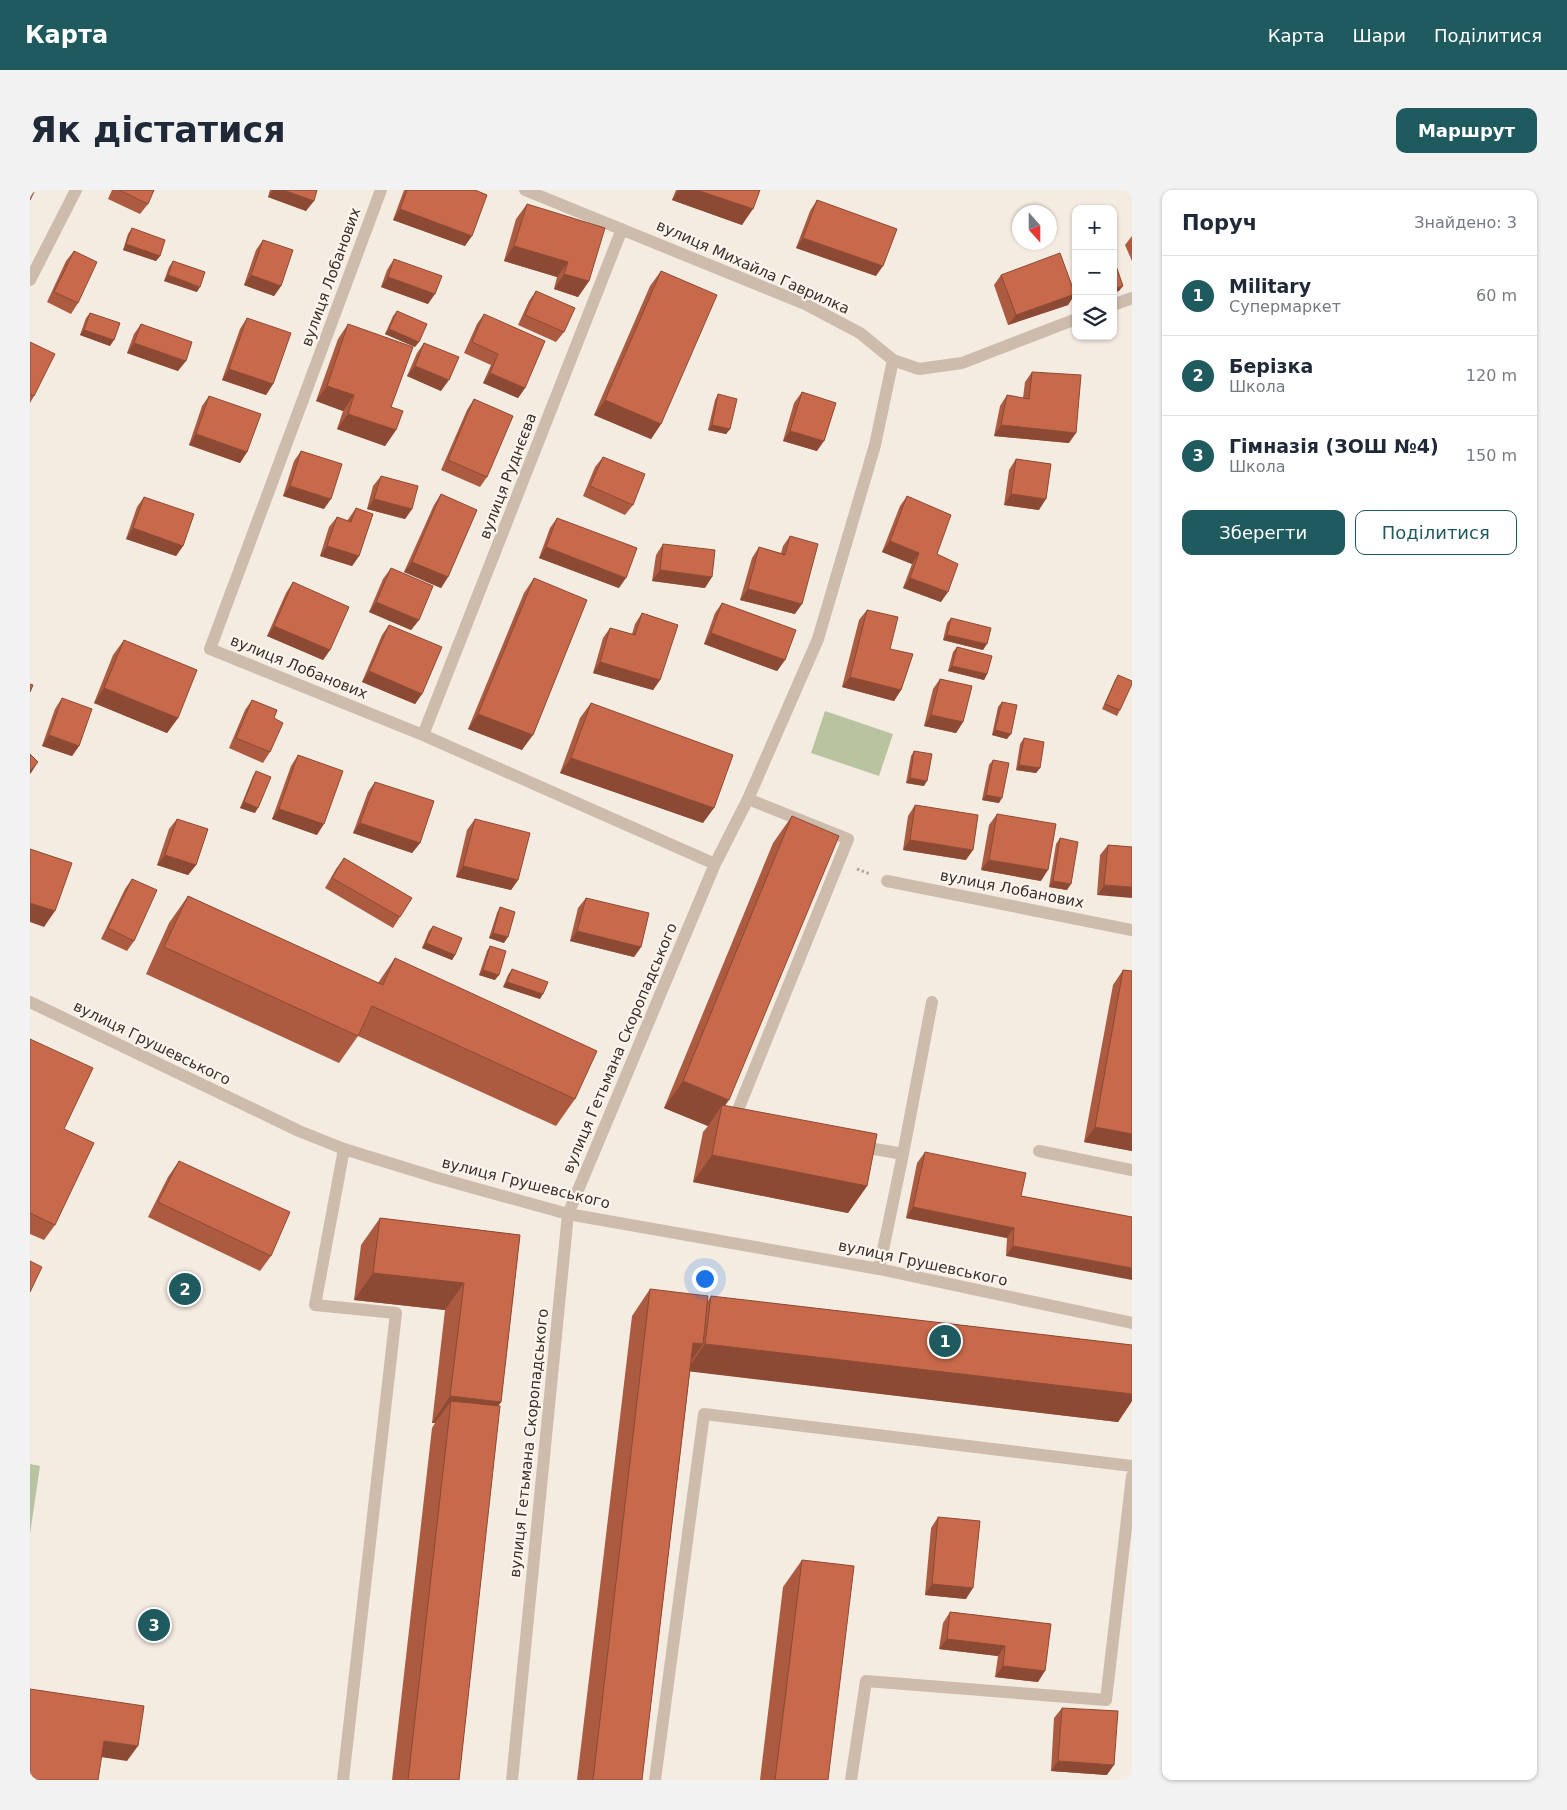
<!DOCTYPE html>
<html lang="uk">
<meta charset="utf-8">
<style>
body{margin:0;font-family:"DejaVu Sans",sans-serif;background:#f2f2f3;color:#1f2937}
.controls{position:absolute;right:15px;top:15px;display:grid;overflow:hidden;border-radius:10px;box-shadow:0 1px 4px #0004}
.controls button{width:45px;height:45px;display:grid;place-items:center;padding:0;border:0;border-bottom:1px solid #e0e1e3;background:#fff;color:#1f2937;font:25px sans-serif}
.compass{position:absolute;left:982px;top:15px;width:45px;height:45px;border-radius:50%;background:#fff;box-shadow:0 1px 4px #0004;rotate:159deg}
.you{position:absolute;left:674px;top:1088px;width:18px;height:18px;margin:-12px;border:4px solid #fff;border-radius:50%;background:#1a73e8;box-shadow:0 0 0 8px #1a73e833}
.badge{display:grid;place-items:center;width:32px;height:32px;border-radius:50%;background:#1f5a5e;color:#fff;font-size:16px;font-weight:700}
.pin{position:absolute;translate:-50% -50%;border:2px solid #fff;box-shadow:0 1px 5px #0006}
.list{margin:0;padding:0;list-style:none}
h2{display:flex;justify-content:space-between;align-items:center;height:65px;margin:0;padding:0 20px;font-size:21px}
h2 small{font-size:16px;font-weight:400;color:#747a83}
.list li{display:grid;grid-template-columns:32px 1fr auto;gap:15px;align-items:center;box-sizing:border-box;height:80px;padding:0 20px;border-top:1px solid #e0e1e3}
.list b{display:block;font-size:19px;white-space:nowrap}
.list p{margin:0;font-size:16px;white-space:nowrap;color:#747a83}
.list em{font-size:16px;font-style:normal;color:#747a83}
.actions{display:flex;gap:10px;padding:15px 20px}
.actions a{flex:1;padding:11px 0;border:1px solid #1f5a5e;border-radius:10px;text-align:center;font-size:18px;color:#1f5a5e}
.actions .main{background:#1f5a5e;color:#fff}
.icon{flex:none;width:28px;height:28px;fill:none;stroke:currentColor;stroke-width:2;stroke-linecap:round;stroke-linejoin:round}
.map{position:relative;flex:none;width:1102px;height:1590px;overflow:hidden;border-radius:10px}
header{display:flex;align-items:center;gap:30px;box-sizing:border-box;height:70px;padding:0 25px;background:#1f5a5e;color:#fff}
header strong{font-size:24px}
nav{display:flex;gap:28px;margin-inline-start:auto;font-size:18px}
.intro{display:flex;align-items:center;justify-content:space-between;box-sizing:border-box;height:120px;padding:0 30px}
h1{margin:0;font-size:35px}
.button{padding:12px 22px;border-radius:10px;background:#1f5a5e;color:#fff;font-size:18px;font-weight:700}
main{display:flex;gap:30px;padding:0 30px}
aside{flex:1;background:#fff;border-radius:10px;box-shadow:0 1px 4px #0004}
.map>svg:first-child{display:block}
.green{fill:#b8c4a0}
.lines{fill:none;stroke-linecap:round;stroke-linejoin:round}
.path{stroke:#b9a596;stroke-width:3;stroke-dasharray:2.5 2.5;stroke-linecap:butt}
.service{stroke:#cdbbac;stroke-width:12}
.minor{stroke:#cdbbac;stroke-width:12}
.tertiary{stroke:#cdbbac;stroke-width:12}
.wall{fill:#ac5a40}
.shaded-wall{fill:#8c4a34}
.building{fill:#c8694b;stroke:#8c4a34}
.labels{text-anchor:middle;stroke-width:4.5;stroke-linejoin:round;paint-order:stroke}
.street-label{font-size:15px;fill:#3b302b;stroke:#fbf5ee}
</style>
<header>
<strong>Карта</strong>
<nav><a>Карта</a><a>Шари</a><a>Поділитися</a></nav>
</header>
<div class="intro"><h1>Як дістатися</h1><a class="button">Маршрут</a></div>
<main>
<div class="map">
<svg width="1102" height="1590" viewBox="0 0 1102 1590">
<rect width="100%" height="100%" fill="#f4ebe1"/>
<path class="green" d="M795,521L863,544L849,586L781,563Z
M0,1274L10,1276L0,1344Z"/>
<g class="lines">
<path class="path" d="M827,679L840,684"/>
<path class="service" d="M703,932L818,649L718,609
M828,956L873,964L849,1079
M1009,961L1102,980
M873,964L902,812
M313,1590L366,1123L285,1115L314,959
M625,1590L674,1224L1102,1276
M821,1590L836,1491L1076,1510L1102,1286"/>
<path class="minor" d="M351,0L180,459L393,545L685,674
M495,0L775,114L830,143L863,170L889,179L932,173L1046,129
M0,90L46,0
M1083,115L1102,108
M393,545L592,39
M857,691L1102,740
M482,1590L538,1024L685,674L718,609L788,449L845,255L863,170"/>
<path class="tertiary" d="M0,812L269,941L314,959L408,988L538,1024L849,1079L1102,1133"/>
</g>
<path class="wall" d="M82,0H124L118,14L110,24L78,9Z
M240,0H287L276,21L238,7Z
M374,0H445L435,56L363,30Z
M646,0H730L712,35L642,10Z
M787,10L846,86L766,58L780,21Z
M497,14L559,91L548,107L524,99L527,87L474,71L486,29Z
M102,38L130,66L126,71L93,60L98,44Z
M1102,46V71L1095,55Z
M233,50L251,96L244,106L214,95L226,60Z
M44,61L48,113L41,124L17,112L36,71Z
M364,69L398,114L351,97L357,80Z
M143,71L167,102L134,91L139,77Z
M631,81V234L621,249L564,225L620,96Z
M971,85L1045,104L1038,115L978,135L964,95Z
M506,101L534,142L526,152L488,135L499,111Z
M367,121L385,157L355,144L363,126Z
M60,123L80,156L50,145L56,128Z
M454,124L495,198L488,208L453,193L461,175L434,163L447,134Z
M217,128L243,194L236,205L192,190L210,139Z
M111,134L148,181L97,163L104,144Z
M318,134L366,240L355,256L307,239L313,221L286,211L308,149Z
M0,152L4,206L0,213Z
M394,153L411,201L377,186L387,163Z
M1002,182L1039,253L964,246L970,216L977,205L993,208L995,192Z
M772,202L787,261L753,251L764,213Z
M688,204L700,239L696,244L678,240L685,210Z
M179,206L217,262L210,273L159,255L172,216Z
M444,209L457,287L450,297L411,280L437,220Z
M271,261L294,319L253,306L264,271Z
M573,267L603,315L595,325L553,306L565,277Z
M986,269L1009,320L974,315L979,280Z
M351,286L382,319L375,329L337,319L343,296Z
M411,304L418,387L411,398L374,382L404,315Z
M877,306L911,412L873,398L882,374L852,362L870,316Z
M114,307L153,356L146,366L96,349L107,317Z
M326,318L329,366L322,376L290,366L299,337L307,327L317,331Z
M527,328L589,398L509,368L520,338Z
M760,346L765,424L710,410L722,368L729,357L751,363L753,356Z
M633,354L675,398L622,391L626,365Z
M361,378L389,430L381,440L339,422L353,389Z
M504,388L492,560L438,539L494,403Z
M263,392L300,460L293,470L237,446L256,403Z
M692,413L755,470L747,481L674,454L685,423Z
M837,420L860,459L871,500L864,511L812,497L829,430Z
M612,423L630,490L623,500L563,483L573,448L580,438L602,444L605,434Z
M921,428L953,460L913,450L917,433Z
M359,435L392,504L385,514L332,492L352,445Z
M94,450L148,528L137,543L64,513L83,465Z
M927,457L957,484L954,490L918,481L923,462Z
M1088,485L1090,520L1087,526L1072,519L1085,490Z
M910,489L933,532L926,543L894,536L903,499Z
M32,508L49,556L42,566L12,556L25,519Z
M222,510L244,528L240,562L233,573L199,558L215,520Z
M972,512L977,549L962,545L968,517Z
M561,513L673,633L530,583L550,528Z
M994,548L1010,578L1006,583L986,580L990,554Z
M884,561L894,596L876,593L881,566Z
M268,565L287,645L242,629L261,576Z
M963,570L969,613L952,610L959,575Z
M226,581L225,623L210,618L223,586Z
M345,592L390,653L382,663L323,643L338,602Z
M885,615L936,670L873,660L878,626Z
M967,624L1011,691L951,680L959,635Z
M762,626L695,916L837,996L818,1023L663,992L673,942L678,936L634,918L743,653Z
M147,629L166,675L158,685L127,675L139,639Z
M445,629L488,690L481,700L426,687L437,640Z
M1030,648L1037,700L1019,697L1026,654Z
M1078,655L1102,657L1067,705L1070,665Z
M314,668L370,727L363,738L295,698L306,679Z
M102,689L104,751L97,761L71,749L95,699Z
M158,706L348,793L365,768L545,909L526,936L328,846L309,873L116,784L139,733Z
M556,708L611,757L604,767L540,751L548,718Z
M470,717L474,753L459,748L467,723Z
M403,736L425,765L422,770L392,758L399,741Z
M460,756L465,790L449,785L457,761Z
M482,779L510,809L473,797L478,785Z
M1093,780L1102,781V961L1054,952L1083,795Z
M0,849L25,1035L14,1050L0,1044Z
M895,962L991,1006L1102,1027L976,1066L977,1048L876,1028L887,973Z
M149,971L241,1066L230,1081L118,1027L138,987Z
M350,1028L490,1045L471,1212L468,1216L429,1590H362L402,1238L405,1233H402L415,1120L324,1110L331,1055Z
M620,1099L678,1111L681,1106L1102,1155V1211L1088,1232L660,1181L612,1590H547L602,1126Z
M908,1327L936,1409L895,1405L901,1338Z
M772,1370L798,1590H730L753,1397Z
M920,1422L1021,1434L1008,1492L965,1487L968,1466L909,1459L913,1433Z
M1032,1518L1077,1585L1021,1581L1024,1528Z"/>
<path class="shaded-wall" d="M243,0H253L284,11L276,21L238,7Z
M649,0H667L723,19L712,35L642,10Z
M370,19L442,46L435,56L363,30Z
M773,48L853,76L846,86L766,58Z
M96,54L130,66L126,71L93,60Z
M484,56L538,72L527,87L474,71Z
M534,84L559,91L548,107L524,99Z
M138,85L170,97L167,102L134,91Z
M221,85L251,96L244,106L214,95Z
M358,87L405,104L398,114L351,97Z
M1093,96L1089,101L1083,103V99Z
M1045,104L1038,115L978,135L986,125Z
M359,139L389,152L385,157L355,144Z
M54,140L84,150L80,156L50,145Z
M104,153L156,171L148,181L97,163Z
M385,176L419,190L411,201L377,186Z
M199,179L243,194L236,205L192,190Z
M460,183L495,198L488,208L453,193Z
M297,196L324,205L313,221L286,211Z
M575,210L631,234L621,249L564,225Z
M318,224L366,240L355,256L307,239Z
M682,235L700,239L696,244L678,240Z
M971,235L1046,243L1039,253L964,246Z
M760,241L794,251L787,261L753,251Z
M166,244L217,262L210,273L159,255Z
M260,296L301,309L294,319L253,306Z
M981,304L1016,309L1009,320L974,315Z
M344,309L382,319L375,329L337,319Z
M103,338L153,356L146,366L96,349Z
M860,351L889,363L882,374L852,362Z
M297,356L329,366L322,376L290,366Z
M516,357L596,388L589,398L509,368Z
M382,372L418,387L411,398L374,382Z
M630,380L682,387L675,398L622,391Z
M880,388L918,402L911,412L873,398Z
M718,399L772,414L765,424L710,410Z
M346,412L389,430L381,440L339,422Z
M244,436L300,460L293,470L237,446Z
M681,443L755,470L747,481L674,454Z
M917,445L957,454L953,460L913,450Z
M570,472L630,490L623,500L563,483Z
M922,476L957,484L954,490L918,481Z
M339,481L392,504L385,514L332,492Z
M820,487L871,500L864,511L812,497Z
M74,498L148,528L137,543L64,513Z
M448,524L503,545L492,560L438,539Z
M901,525L933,532L926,543L894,536Z
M965,540L981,544L977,549L962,545Z
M19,545L49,556L42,566L12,556Z
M541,568L684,618L673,633L530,583Z
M8,572L1,583L0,584V581Z
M989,575L1010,578L1006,583L986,580Z
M880,588L897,591L894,596L876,593Z
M956,605L972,608L969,613L952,610Z
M214,612L228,618L225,623L210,618Z
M249,619L294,634L287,645L242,629Z
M330,633L390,653L382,663L323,643Z
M880,650L943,660L936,670L873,660Z
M135,665L166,675L158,685L127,675Z
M959,670L1018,680L1011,691L951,680Z
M433,676L488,690L481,700L426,687Z
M1023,691L1041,694L1037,700L1019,697Z
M1074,695L1102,697V708L1067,705Z
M0,713L25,721L14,737L0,732Z
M547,741L611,757L604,767L540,751Z
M463,743L478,747L474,753L459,748Z
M396,753L425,765L422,770L392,758Z
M453,780L469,785L465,790L449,785Z
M477,792L513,804L510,809L473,797Z
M653,891L699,910L691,921L692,915L678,936L634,918Z
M1065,937L1102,944V961L1054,952Z
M682,965L837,996L818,1023L663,992Z
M883,1017L984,1038L977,1048L876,1028Z
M983,1056L1102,1078V1090L976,1066Z
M343,1083L434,1093L415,1120L324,1110Z
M663,1153L673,1154L654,1181Z
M675,1154L1102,1204V1211L1088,1232L656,1181Z
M420,1206L471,1212L452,1239L421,1211L405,1233H402Z
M902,1394L943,1398L936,1409L895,1405Z
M917,1449L975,1456L968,1466L909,1459Z
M973,1476L1015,1481L1008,1492L965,1487Z
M74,1551L108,1556L97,1571L64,1566Z
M1028,1571L1084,1575L1077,1585L1021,1581Z"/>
<path class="building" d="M0,0H5L0,10Z
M89,0H124L118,14Z
M253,0H287L284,11Z
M377,0H445L457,5L442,46L370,19Z
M667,0H730L723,19Z
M787,10L867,39L853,76L773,48Z
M497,14L575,38L559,91L534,84L538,72L484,56Z
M102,38L135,50L130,66L96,54Z
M233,50L263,60L251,96L221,85Z
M44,61L67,72L48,113L24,102Z
M1030,63L1045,104L986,125L971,85Z
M1083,67L1093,96L1083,99Z
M364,69L412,86L405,104L358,87Z
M143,71L175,82L170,97L138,85Z
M631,81L687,105L631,234L575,210Z
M506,101L545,118L534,142L495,125Z
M367,121L397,134L389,152L359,139Z
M60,123L90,133L84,150L54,140Z
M454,124L515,151L495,198L460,183L468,164L442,152Z
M217,128L261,143L243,194L199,179Z
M111,134L162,152L156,171L104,153Z
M318,134L383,157L361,217L373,221L366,240L318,224L324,205L297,196Z
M0,152L25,164L4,206L0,204Z
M394,153L429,167L419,190L385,176Z
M1002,182L1051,185L1046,243L971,235L977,205L999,209Z
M772,202L806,213L794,251L760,241Z
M688,204L707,209L700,239L682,235Z
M179,206L231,224L217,262L166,244Z
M444,209L483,226L457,287L418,270Z
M271,261L312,274L301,309L260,296Z
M573,267L615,284L603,315L560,296Z
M986,269L1021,274L1016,309L981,304Z
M351,286L388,296L382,319L344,309Z
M411,304L447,320L418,387L382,372Z
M877,306L921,325L907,364L928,374L918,402L880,388L889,363L860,351Z
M114,307L164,324L153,356L103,338Z
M326,318L343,324L329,366L297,356L307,327L321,332Z
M527,328L607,358L596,388L516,357Z
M760,346L788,354L772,414L718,399L729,357L755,365Z
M633,354L685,360L682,387L630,380Z
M361,378L403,396L389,430L346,412Z
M504,388L557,410L503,545L448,524Z
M263,392L319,417L300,460L244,436Z
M692,413L766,440L755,470L681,443Z
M837,420L868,427L860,459L883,464L871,500L820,487Z
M612,423L648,435L630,490L570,472L580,438L605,445Z
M921,428L961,438L957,454L917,445Z
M359,435L412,457L392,504L339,481Z
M94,450L167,480L148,528L74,498Z
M927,457L962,466L957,484L922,476Z
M1088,485L1102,491V494L1090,520L1075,514Z
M910,489L942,496L933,532L901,525Z
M0,494L3,495L0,502Z
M32,508L62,519L49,556L19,545Z
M222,510L247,520L244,528L253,533L240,562L206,548Z
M972,512L987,515L981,544L965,540Z
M561,513L703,565L684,618L541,568Z
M994,548L1014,552L1010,578L989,575Z
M884,561L902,564L897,591L880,588Z
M0,564L8,572L0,581Z
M268,565L313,581L294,634L249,619Z
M963,570L979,573L972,608L956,605Z
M226,581L241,587L228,618L214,612Z
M345,592L404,611L390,653L330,633Z
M885,615L948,625L943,660L880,650Z
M967,624L1026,634L1018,680L959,670Z
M762,626L809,646L699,910L653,891Z
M147,629L178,639L166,675L135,665Z
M445,629L500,643L488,690L433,676Z
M1030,648L1048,652L1041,694L1023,691Z
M1078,655L1102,657V697L1074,695Z
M0,659L42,673L25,721L0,713Z
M314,668L382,708L370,727L302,688Z
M102,689L127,700L104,751L78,738Z
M158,706L353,795L365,768L567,861L545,909L342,816L328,846L134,757Z
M556,708L619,723L611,757L547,741Z
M470,717L485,722L478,747L463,743Z
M403,736L432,748L425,765L396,753Z
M460,756L476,761L469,785L453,780Z
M482,779L518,792L513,804L477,792Z
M1093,780L1102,781V944L1065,937Z
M0,849L63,878L34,939L64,953L25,1035L0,1023Z
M692,915L847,944L837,996L682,965Z
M895,962L996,983L991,1006L1102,1027V1078L983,1056L984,1038L883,1017Z
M149,971L260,1022L241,1066L128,1012Z
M350,1028L490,1045L471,1212L420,1206L434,1093L343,1083Z
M0,1071L12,1077L0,1102Z
M620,1099L678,1106L673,1154L663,1153L612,1590H563Z
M681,1106L1102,1155V1204L675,1154Z
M421,1211L470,1216L429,1590H378Z
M908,1327L950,1331L943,1398L902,1394Z
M772,1370L824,1376L798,1590H745Z
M920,1422L1021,1434L1015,1481L973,1476L975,1456L917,1449Z
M0,1499L114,1516L108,1556L74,1551L68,1590H0Z
M1032,1518L1088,1521L1084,1575L1028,1571Z"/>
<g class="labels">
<g class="street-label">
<text transform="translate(723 77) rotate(24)" y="5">вулиця Михайла Гаврилка</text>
<text transform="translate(301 87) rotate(-70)" y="5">вулиця Лобанових</text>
<text transform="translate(478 286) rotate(-69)" y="5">вулиця Руднєєва</text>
<text transform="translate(269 477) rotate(22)" y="5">вулиця Лобанових</text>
<text transform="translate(982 699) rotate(11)" y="5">вулиця Лобанових</text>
<text transform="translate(122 853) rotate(26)" y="5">вулиця Грушевського</text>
<text transform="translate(590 858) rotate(-67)" y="5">вулиця Гетьмана Скоропадського</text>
<text transform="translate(496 993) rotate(14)" y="5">вулиця Грушевського</text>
<text transform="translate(893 1073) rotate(12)" y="5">вулиця Грушевського</text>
<text transform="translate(499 1253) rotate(-84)" y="5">вулиця Гетьмана Скоропадського</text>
</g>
</g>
</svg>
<div class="controls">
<button>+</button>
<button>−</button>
<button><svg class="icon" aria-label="layers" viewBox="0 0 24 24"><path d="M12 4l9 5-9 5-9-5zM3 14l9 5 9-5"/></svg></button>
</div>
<svg class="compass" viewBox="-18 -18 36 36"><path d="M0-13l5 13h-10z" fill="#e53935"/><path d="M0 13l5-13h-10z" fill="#747a83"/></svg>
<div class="you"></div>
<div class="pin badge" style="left:915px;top:1151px">1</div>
<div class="pin badge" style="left:155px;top:1099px">2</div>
<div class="pin badge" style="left:124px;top:1435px">3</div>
</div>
<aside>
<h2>Поруч<small>Знайдено: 3</small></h2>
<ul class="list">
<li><span class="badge">1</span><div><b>Military</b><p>Супермаркет</p></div><em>60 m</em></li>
<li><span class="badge">2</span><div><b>Берізка</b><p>Школа</p></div><em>120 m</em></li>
<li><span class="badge">3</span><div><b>Гімназія (ЗОШ №4)</b><p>Школа</p></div><em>150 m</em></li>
</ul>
<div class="actions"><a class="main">Зберегти</a><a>Поділитися</a></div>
</aside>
</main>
